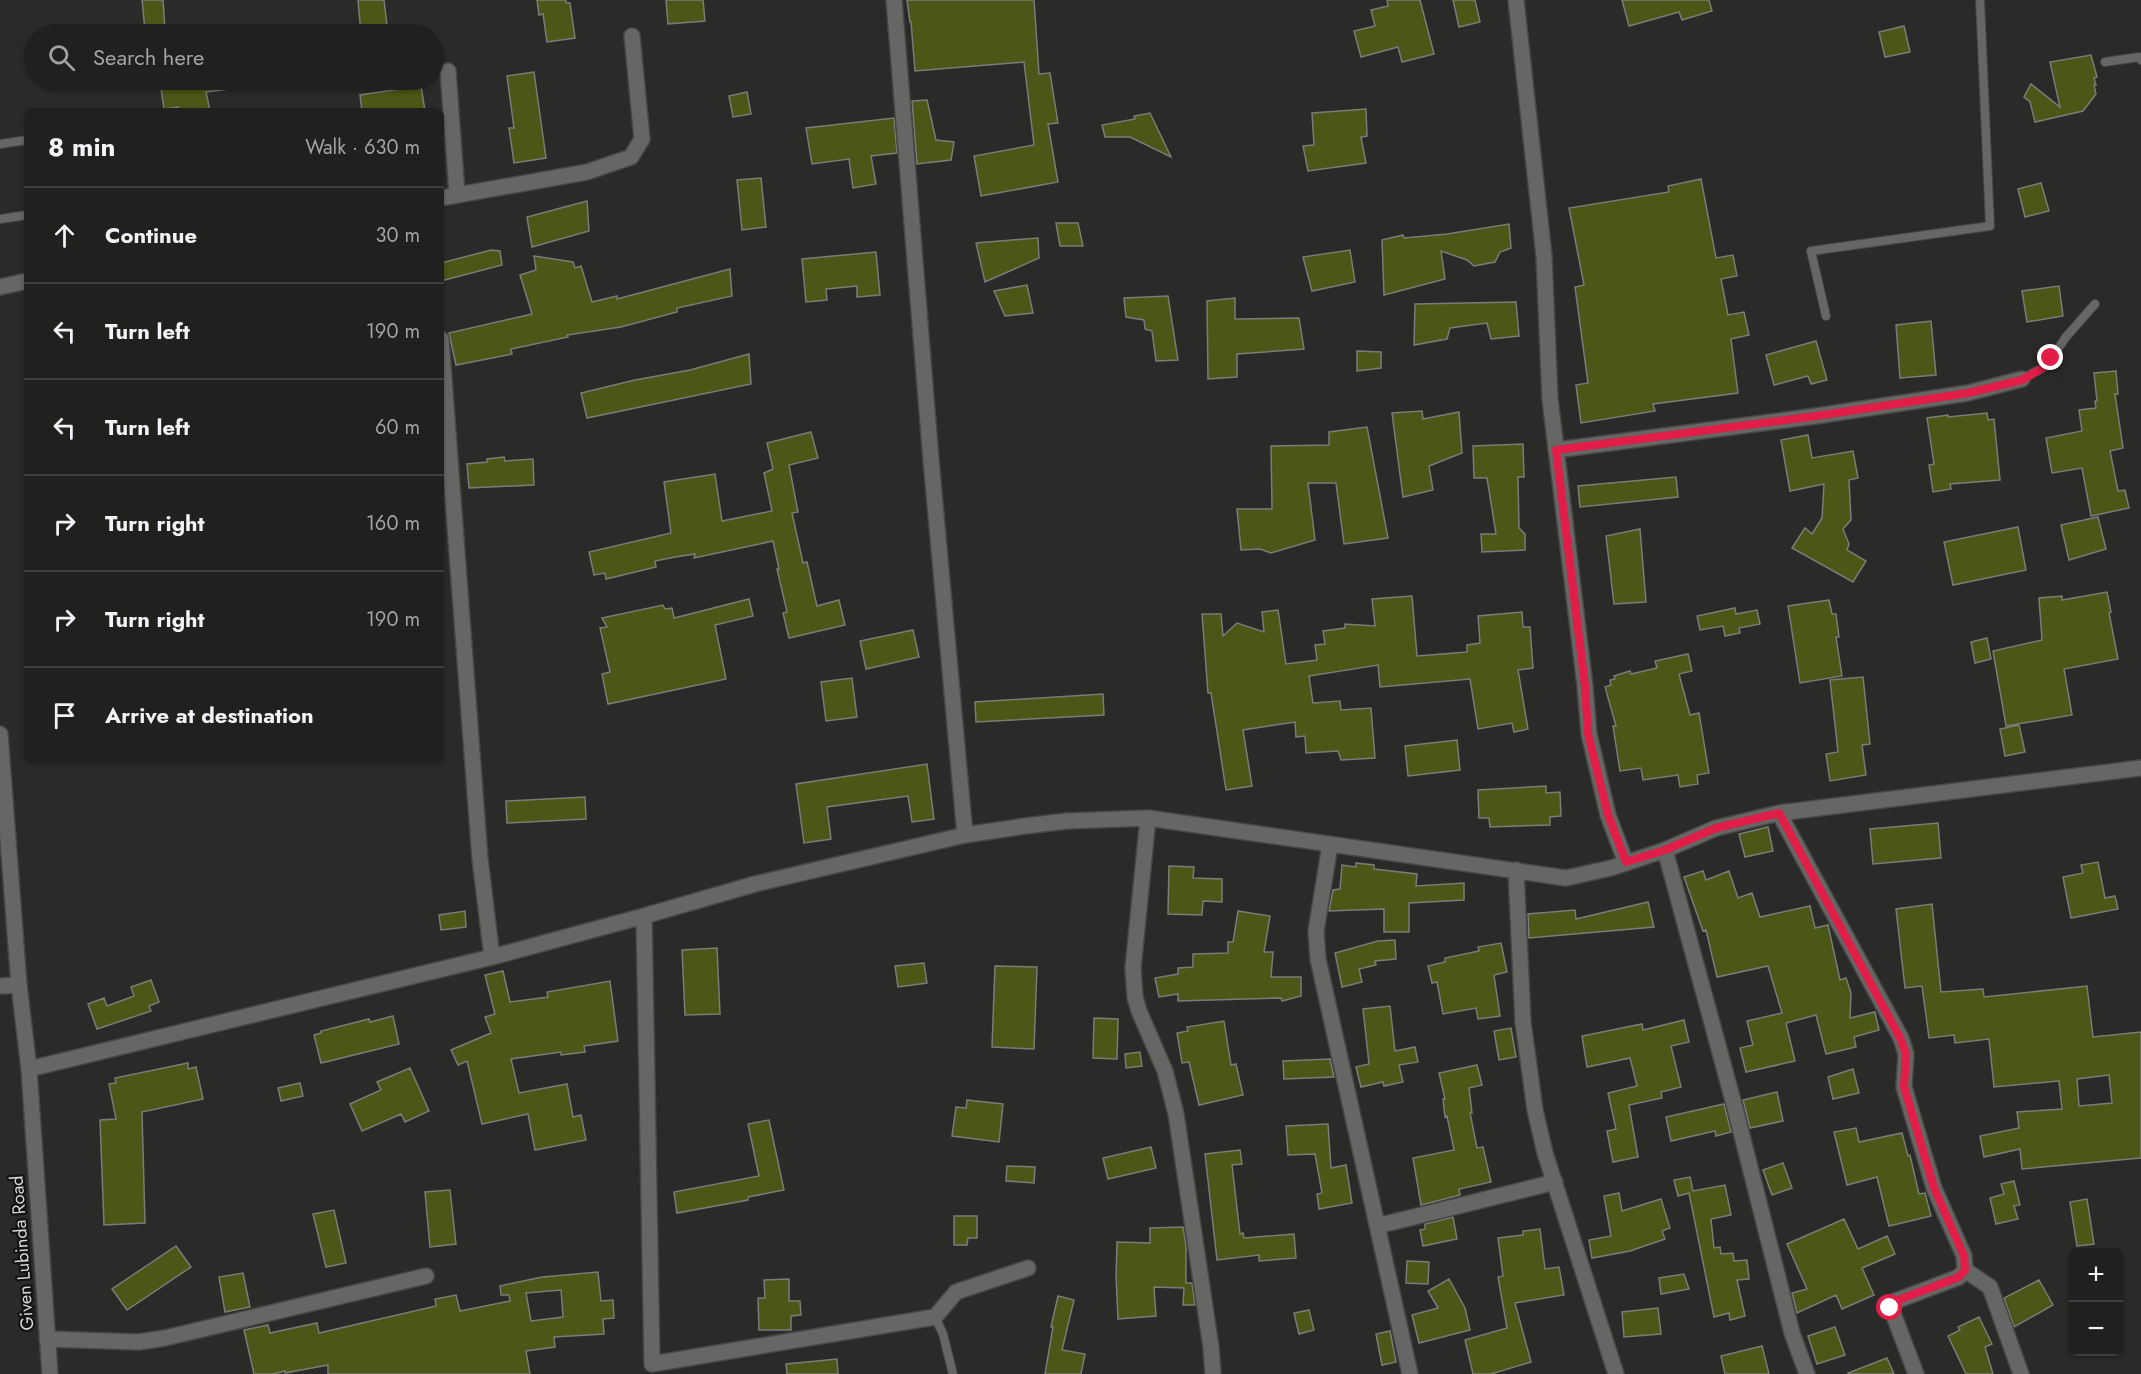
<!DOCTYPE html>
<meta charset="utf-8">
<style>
body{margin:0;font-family:Jost,sans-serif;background:#282827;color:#f1f3f6}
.controls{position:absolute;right:18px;bottom:18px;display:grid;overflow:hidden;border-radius:9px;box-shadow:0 2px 4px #0004}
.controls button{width:54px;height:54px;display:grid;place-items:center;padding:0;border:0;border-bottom:2px solid #3d3e3c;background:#20201e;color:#f1f3f6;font:30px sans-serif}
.stop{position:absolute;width:18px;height:18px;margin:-14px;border:4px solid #e11d48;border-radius:50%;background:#fff}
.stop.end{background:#e11d48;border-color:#fff;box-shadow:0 2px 6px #0008}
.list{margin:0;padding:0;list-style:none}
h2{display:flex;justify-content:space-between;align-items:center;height:78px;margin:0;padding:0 24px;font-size:26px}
h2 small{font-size:20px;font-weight:400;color:#a2a3a4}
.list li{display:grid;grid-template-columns:39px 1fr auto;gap:18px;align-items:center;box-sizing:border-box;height:96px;padding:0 24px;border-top:2px solid #3d3e3c}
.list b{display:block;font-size:22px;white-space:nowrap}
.list em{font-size:20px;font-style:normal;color:#a2a3a4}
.icon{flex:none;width:33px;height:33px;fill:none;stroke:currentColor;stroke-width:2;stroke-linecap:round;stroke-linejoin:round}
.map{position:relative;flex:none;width:2141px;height:1374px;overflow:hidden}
.search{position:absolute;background:#20201e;box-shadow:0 2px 4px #0004;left:24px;top:24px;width:420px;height:66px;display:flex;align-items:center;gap:15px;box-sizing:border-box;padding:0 21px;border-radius:33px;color:#a2a3a4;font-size:22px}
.panel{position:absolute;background:#20201e;box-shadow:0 2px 4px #0004;left:24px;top:108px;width:420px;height:654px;border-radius:9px}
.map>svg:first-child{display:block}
.building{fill:#4a5716;stroke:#7b7c79;stroke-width:1.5;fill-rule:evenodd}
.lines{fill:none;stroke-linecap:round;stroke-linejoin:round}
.service-casing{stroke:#464644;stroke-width:10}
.minor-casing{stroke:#464644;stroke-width:18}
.tertiary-casing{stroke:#464644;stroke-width:18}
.service{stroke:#666765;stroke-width:8}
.minor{stroke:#666765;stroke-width:15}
.tertiary{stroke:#666765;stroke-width:15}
.route{stroke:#e11d48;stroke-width:8}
.labels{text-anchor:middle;stroke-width:4.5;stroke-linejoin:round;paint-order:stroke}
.street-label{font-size:18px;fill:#d7d7d6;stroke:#131312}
</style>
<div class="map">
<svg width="2141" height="1374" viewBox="0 0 2141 1374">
<rect width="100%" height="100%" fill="#2a2b28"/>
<path class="building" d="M142,0H163L165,29L145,30Z
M358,0H384L388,34H361Z
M537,0H566V3H570L575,38L547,42L543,14L539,15Z
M666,0H703L705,21L668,24Z
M907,0H1034L1039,74L1050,73L1058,123L1048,124L1058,182L981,196L974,156L1034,145L1024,62L915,71L911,22H910Z
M1387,0H1420L1434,54L1402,62L1398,47L1361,57L1354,31L1375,26L1371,10L1388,6Z
M1453,0H1475L1480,22L1459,27Z
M1622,0H1709L1712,11L1682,20L1679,12L1629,26Z
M1904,26L1910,52L1885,57L1879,32Z
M2091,55L2097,77L2094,78L2096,85H2094L2096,94L2083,111L2035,122L2030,102L2024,97L2031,84L2060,107L2050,62Z
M534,72L546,158L514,163L509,128H514L507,76Z
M178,80H236L237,88L206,92L210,111H179L178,107L164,109L160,82Z
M421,86L425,111H362L360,95Z
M747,92L751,114L733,117L729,96Z
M927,100L936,140L954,142L951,160L917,164L912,101Z
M1366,109L1367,136L1361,137L1366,163L1308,171L1303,146L1314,145L1312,113Z
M1150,113L1171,157L1130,137H1105L1102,125L1135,119L1134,116Z
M894,118L897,153L871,156L876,184L853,188L849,159L812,164L806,128Z
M761,178L766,227L742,230L737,180Z
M1701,179L1716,258L1733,255L1737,276L1721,279L1728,315L1744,312L1749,335L1731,339L1738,393L1653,404L1655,411L1581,423L1576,385L1588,383L1575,287L1584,285L1569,208L1669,192L1668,186Z
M2041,183L2049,211L2025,217L2018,189Z
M587,201L589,231L532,247L527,217Z
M1056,223H1078L1083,246H1060Z
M1509,224L1511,248L1500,252L1495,262L1474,266L1467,260L1441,251L1445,279L1384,295L1382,240L1403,235L1404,238L1447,234Z
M1038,238L1039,258L985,282L976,243Z
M491,250L500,251L502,265L441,281V263Z
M1350,250L1355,282L1312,291L1303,257Z
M876,252L880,295L857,297V286L826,289L827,300L806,302L802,259Z
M534,256L573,262L575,268L581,266L592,302L617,296V299L730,269L732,296L677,308V312L621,327L567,335L568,337L511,349L512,354L456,365L449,333L532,314L520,275L536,270Z
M1027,285L1033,313L1005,316L994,291Z
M2059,286L2063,316L2027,322L2022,291Z
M1168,296L1178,360L1156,361L1152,331L1145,329L1144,320L1126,317L1124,298Z
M1235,298V319L1299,318L1304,349L1237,354V377L1208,379L1207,301Z
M1516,302L1519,336L1491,339L1487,323L1450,328L1447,339L1414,345L1415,304Z
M1931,321L1936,375L1900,378L1896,325Z
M1816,341L1827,380L1811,384L1808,376L1774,385L1766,355Z
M1357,351L1381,352V368L1357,371Z
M749,354L751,384L587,418L581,393L635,380L690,370Z
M2116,371L2118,394H2115L2123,448L2110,451L2118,491L2125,490L2129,508L2091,516L2082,468L2052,473L2046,438L2082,431L2079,410L2096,408L2095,401H2097L2094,373Z
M1422,411L1423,419L1459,412L1462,453L1429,466L1433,490L1403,497L1392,413Z
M1987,413L1988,420L1994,419L2000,480L1950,484L1951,489L1933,492L1929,465L1934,464L1927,418L1948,415V417Z
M1367,427L1388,538L1344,544L1336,483H1308L1315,540L1271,553L1260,549L1241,550L1237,509H1272L1271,446L1329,445V432Z
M811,432L818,458L789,465L798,512L792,513L803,563L807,562L817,606L839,600L845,625L789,638L783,613L787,612L777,569H779L773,541L694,558L695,554L675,557L655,561L656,567L606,579L605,573L594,575L589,552L671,533L664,482L715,474L722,521L772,511L764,473L773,469L767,443Z
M1808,435L1812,458L1853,451L1858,478L1849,480L1851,520L1843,529L1849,544L1847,550L1866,561L1853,582L1792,548L1805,528L1812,534L1822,518L1824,484L1790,491L1781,440Z
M1523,444L1524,477H1518L1519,528L1525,534V550L1482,552L1481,534H1496L1487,478H1474L1473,446Z
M504,457L505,461L533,459L534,485L469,488L467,464L487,462V459Z
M1676,477L1678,497L1580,507L1578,486Z
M2098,517L2106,549L2069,560L2061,525Z
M2018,527L2026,570L1953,585L1944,542Z
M1640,529L1646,602L1614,604L1606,536Z
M2107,592L2111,612L2109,613L2118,659L2064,669L2072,715L2006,726L1993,651L2042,640L2039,598L2062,596V600Z
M1412,596L1417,656L1467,652V645L1480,643L1478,616L1522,612L1523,627H1530L1533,668L1518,670L1528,729L1514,732L1512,723L1478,729L1470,679L1380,687L1378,665L1309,676L1313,703L1340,701L1341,710L1371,708L1375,758L1341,760L1338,751L1306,753L1305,736L1296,737L1295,722L1243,730L1252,786L1226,790L1211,693H1208L1202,614H1221L1223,636L1237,623L1264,632L1262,612L1278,610L1286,664L1317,660L1315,645L1325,644L1323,631L1345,628V624L1375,626L1372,599Z
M749,599L753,616L715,625L726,679L608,704L602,674L610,672L600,628L607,627L602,618L663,605L665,609L672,608L674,618Z
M1829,600L1832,614H1836L1839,637H1836L1842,676L1800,683L1788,606Z
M1735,608L1736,614L1757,610L1760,624L1739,628L1740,633L1725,636L1723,626L1700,630L1697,616Z
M913,630L919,657L866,669L860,641Z
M1987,638L1991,659L1975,663L1971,642Z
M1688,654L1692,671L1679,674L1690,715L1699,713L1709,773L1697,775L1698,784L1680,787L1678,775L1643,780L1641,768L1620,771L1613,726H1616L1605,687L1611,685L1610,680L1615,679L1614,676L1630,671L1631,674L1657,668L1655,661Z
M1863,677L1870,744L1862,745L1866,775L1830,781L1826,754L1838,752L1830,680Z
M852,678L857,717L826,721L821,682Z
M1103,694L1104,715L976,722L975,702Z
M2019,725L2025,752L2005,756L2000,729Z
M1457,740L1460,770L1408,776L1405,746Z
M927,764L934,819L912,822L908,796L827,807L831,839L804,843L796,784Z
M1546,786V793L1560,792L1561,816L1550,817V825L1490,827L1489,818H1479L1478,790Z
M585,797L586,819L507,823L506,801Z
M1938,823L1941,858L1873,864L1870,829Z
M1768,827L1773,851L1745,857L1739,834Z
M2098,862L2105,898L2115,896L2118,909L2071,918L2063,877L2083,873L2081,865Z
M1356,863L1374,865V869L1417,874L1416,886L1464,883V900L1409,903V932H1384V909L1329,911L1333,890L1340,889L1342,865L1356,867Z
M1169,866L1194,867L1193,878L1222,879V902L1203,901L1202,915L1168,914Z
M1703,871L1706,880L1729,871L1738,898L1752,893L1760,917L1810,906L1815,928L1828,925L1840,980L1846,978L1851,993L1850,1018L1875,1012L1879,1030L1854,1037L1856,1047L1826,1054L1816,1015L1786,1023L1795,1061L1746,1072L1740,1048L1753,1045L1747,1021L1782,1013L1768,966L1717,977L1706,930L1703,931L1684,877Z
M1648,902L1654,927L1529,938L1528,914L1575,910L1576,919Z
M1932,904L1941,992L1983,989L1984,997L2087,986L2093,1037L2141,1032V1158L2022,1169L2020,1149L1984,1157L1980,1136L2019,1128L2017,1112L2062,1109L2059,1081L1994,1087L1989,1039L1955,1043L1954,1035L1929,1038L1922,986L1905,988L1896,909ZM2109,1075L2112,1103L2079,1106L2077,1079Z
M465,911L466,927L441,930L439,915Z
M1238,911L1270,916L1264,952H1273L1271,977H1301V996L1282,1001L1281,998L1178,1001V994L1159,997L1155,978L1178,974V968L1193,967V954L1228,953V942H1233Z
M1395,940L1396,959L1375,961L1376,965L1359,969L1362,982L1342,987L1335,953L1378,941Z
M1501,943L1507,972L1494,975L1500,1016L1478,1019L1476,1008L1443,1014L1437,982L1432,983L1428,966L1445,962V958L1479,951L1478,947Z
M717,948L720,1014L685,1015L682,950Z
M924,963L927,983L898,987L895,966Z
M995,966L1037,967L1034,1049L992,1047Z
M503,971L510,1002L548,997L547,992L610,981L618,1041L584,1046L585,1052L561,1055V1052L511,1059L519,1093L567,1084L573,1117L581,1115L586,1140L535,1150L528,1114L482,1124L467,1061L458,1065L451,1050L491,1033L485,1017L495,1014L485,975Z
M151,980L159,1002L149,1006L151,1011L97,1029L88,1004L104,998L107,1006L134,996L131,987Z
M1390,1006L1395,1051L1415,1047L1418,1062L1399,1065L1403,1082L1384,1086L1383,1082L1361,1087L1356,1067L1369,1064L1363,1009Z
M393,1016L399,1044L321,1063L314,1035L321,1033V1031L369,1019L370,1022Z
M1094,1018L1118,1019L1117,1059L1093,1058Z
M1684,1020L1689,1042L1671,1046L1681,1087L1661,1092L1662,1098L1629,1105L1638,1157L1613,1162L1607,1131L1616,1129L1608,1093L1637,1086L1630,1058L1587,1067L1582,1036L1642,1024L1643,1030Z
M1224,1021L1231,1065L1236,1064L1243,1095L1199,1105L1189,1062L1182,1063L1177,1033L1188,1031L1187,1027Z
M1511,1028L1516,1057L1499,1060L1494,1031Z
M1140,1052L1142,1066L1126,1068L1125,1054Z
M1330,1059L1334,1077L1284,1079L1283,1061Z
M188,1063V1069L196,1067L203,1099L142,1112L145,1223L104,1225L100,1120L116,1119L109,1084L116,1083L115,1078Z
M1477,1065L1482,1085L1469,1088L1472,1113H1470L1477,1148L1483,1147L1491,1182L1459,1189L1460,1195L1421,1205L1413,1158L1454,1150L1447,1116L1445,1117L1443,1099H1445L1439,1073Z
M410,1068L429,1111L405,1122L401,1114L362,1131L350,1104L381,1090L377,1082Z
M1853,1069L1859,1093L1833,1099L1828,1077Z
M300,1083L303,1096L281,1101L278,1088Z
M1777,1092L1783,1121L1750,1128L1743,1100Z
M967,1100L1003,1104L999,1142L952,1136L956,1107L966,1108Z
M1724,1104L1731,1132L1716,1136L1715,1131L1671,1141L1666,1117Z
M769,1120L784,1190L748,1197V1200L677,1213L674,1192L759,1176L748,1124Z
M1328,1124L1331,1168L1346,1165L1352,1203L1319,1209L1317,1194L1322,1193L1315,1154L1288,1155L1286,1126Z
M1856,1128L1859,1142L1902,1133L1908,1156L1910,1155L1919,1194L1925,1193L1931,1216L1889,1226L1877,1177L1847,1185L1834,1132Z
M1151,1147L1156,1168L1108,1179L1103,1158Z
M1240,1150L1242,1164L1232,1165L1240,1234L1243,1233L1244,1238L1294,1234L1296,1258L1259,1261V1255L1217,1260L1205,1154Z
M1783,1163L1792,1188L1772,1195L1763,1170Z
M1007,1166L1035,1167L1034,1183L1006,1181Z
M1690,1177L1693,1191L1725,1185L1731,1215L1711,1219L1714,1248L1720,1247L1721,1254L1733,1253L1734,1261L1747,1260L1749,1279L1737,1280L1745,1316L1730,1320L1729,1313L1714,1317L1689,1193L1678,1196L1674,1180Z
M2014,1181L2020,1205L2014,1206L2018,1219L1996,1224L1990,1198L2004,1194L2001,1184Z
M450,1190L456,1244L430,1247L425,1192Z
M1619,1193L1622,1211L1661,1199L1670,1228L1662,1231L1665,1239L1630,1251L1592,1258L1589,1240L1611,1236L1604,1196Z
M2087,1199L2094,1244L2077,1246L2070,1202Z
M334,1210L346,1263L326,1267L313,1214Z
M954,1216H977V1238H968L967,1245H954Z
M1453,1217L1457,1239L1423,1246L1420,1230L1425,1229V1224Z
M1844,1219L1858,1249L1887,1236L1895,1254L1862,1268L1874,1295L1842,1309L1836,1295L1797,1313L1792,1293L1807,1289L1787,1244Z
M1183,1227L1186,1247V1283H1192L1195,1305H1183L1184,1288L1154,1287L1156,1316L1118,1319L1116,1276L1117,1242L1150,1243V1228Z
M1540,1229L1545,1269L1559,1267L1564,1295L1515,1303L1531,1362L1491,1374H1473L1465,1340L1507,1328L1498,1277L1503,1276L1498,1238L1523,1235V1231Z
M176,1246L191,1267L127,1310L112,1289Z
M1407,1261L1429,1262L1428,1284L1406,1283Z
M598,1272L601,1301L613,1300L614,1318L603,1319L604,1334L554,1337L555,1347L526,1351L530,1374H328V1365L285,1373V1371L273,1374H254L244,1330L268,1325L270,1333L317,1323L319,1333L436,1306L435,1299L456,1295L460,1311L510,1301L509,1295H501L500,1286L542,1277ZM561,1290L563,1317L531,1321L526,1293Z
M243,1273L250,1307L225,1312L219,1277Z
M1684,1274L1689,1289L1661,1294L1659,1278Z
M789,1279V1301H800L801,1315L791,1316V1330H759L758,1298H765L764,1280Z
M1449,1279L1465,1308L1470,1330L1419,1343L1412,1315L1438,1308L1428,1291Z
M2039,1280L2053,1305L2014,1327L2004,1298Z
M1058,1296L1074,1300L1062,1350L1085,1354L1081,1374H1045L1053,1327H1051Z
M1658,1308L1661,1334L1624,1337L1622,1312Z
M1309,1310L1314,1330L1299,1334L1294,1313Z
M1979,1317L1992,1344L1985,1347L1993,1374H1966L1948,1336L1960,1330L1958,1327Z
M1835,1327L1845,1355L1817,1364L1808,1336Z
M1390,1331L1396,1362L1382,1365L1376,1334Z
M1762,1346L1769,1374H1725L1721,1356Z
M1887,1358L1894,1374H1849L1848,1373Z
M837,1359L838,1374H787L786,1364Z"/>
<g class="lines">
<defs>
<path id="service" d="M2105,62L2139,57L2141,60
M0,144L27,140
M0,219L27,215
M1826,316L1811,251L1990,226L1980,0
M2022,379L2046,366L2066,337L2095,304
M935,1317L943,1334L953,1374"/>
<path id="minor" d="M894,0L931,460L965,835
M1516,0L1544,256L1550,399L1585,686L1589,734L1608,815L1626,863
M448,71L457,194
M441,198L587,172L631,157L642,139L632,36
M0,287L27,281
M441,339L480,859L492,957
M1556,450L1816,416L1968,393L2022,379
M1779,813L1901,1038L1906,1054L1904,1087L1934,1188L1964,1256L1965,1270L1959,1277L1893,1302L1891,1308L1916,1374
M1148,818L1133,968L1135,997L1139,1011L1165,1071L1176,1114L1211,1347L1213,1374
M1330,845L1316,931L1318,959L1410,1374
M1665,850L1735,1108L1792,1333L1807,1374
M1516,870L1523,1022L1535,1110L1545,1153L1616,1374
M644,916L652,1364L935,1317L956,1292L1028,1268
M0,986L19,985
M29,1069L492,957L644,916L755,884L965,835L1025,826L1067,821L1148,818L1566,878L1611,868L1665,850L1716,828L1779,813L2141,768
M1377,1226L1555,1182
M1965,1270L1990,1287L2021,1374
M47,1339L139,1342L165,1338L426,1276"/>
<path id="tertiary" d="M0,734L19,985L29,1069L50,1374"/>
</defs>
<use href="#service" class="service-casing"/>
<use href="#minor" class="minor-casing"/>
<use href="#tertiary" class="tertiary-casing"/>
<use href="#service" class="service"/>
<use href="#minor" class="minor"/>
<use href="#tertiary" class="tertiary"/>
</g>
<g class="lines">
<path class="route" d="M1890,1308L1893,1302L1959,1277L1965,1270L1964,1256L1934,1188L1904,1087L1906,1054L1900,1038L1779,813L1716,828L1665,850L1626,862L1608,815L1588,734L1585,686L1556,450L1816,416L1968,393L2022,380L2046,366L2051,358"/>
</g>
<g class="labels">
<g class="street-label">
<text transform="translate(22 1253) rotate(-94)" y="6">Given Lubinda Road</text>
</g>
</g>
</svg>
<div class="controls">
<button>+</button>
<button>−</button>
</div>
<div class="stop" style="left:1890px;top:1308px"></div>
<div class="stop end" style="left:2051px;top:358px"></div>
<div class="search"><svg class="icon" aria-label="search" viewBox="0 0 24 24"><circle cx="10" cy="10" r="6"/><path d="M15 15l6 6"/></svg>Search here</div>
<section class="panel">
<h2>8 min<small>Walk · 630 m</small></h2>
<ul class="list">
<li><svg class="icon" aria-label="ahead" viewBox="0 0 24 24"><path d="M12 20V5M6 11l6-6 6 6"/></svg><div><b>Continue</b></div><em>30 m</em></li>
<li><svg class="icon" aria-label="left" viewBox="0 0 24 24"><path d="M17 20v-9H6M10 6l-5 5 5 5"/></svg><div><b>Turn left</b></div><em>190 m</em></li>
<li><svg class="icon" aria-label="left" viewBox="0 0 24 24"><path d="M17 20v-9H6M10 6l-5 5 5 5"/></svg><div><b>Turn left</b></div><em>60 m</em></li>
<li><svg class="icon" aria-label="right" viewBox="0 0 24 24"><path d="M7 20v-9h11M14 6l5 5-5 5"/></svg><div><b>Turn right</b></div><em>160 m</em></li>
<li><svg class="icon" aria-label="right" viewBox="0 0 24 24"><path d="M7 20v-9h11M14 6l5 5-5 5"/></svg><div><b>Turn right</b></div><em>190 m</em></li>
<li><svg class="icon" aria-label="arrive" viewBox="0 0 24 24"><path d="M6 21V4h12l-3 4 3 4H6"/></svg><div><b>Arrive at destination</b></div></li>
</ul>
</section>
</div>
